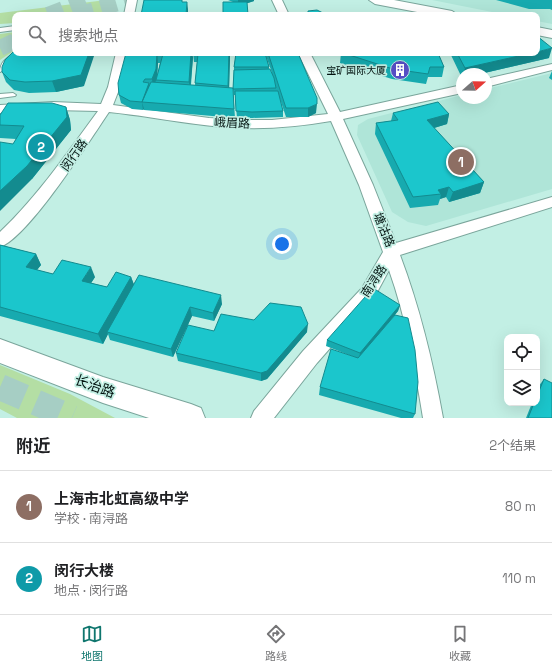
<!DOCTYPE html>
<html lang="zh">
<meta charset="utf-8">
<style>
body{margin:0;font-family:"Space Grotesk","Noto Sans SC",sans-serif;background:#f6f6f6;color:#202124}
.controls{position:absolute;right:12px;bottom:12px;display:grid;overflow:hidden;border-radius:8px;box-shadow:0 4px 16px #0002}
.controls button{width:36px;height:36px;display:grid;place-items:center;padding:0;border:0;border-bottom:1px solid #e0e0e0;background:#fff;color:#202124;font:20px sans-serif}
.compass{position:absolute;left:456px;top:68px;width:36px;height:36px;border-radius:50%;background:#fff;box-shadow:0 4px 16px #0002;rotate:70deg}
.you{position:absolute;left:282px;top:244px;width:14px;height:14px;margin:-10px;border:3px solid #fff;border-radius:50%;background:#1a73e8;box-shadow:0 0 0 6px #1a73e833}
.badge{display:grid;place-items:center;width:26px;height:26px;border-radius:50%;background:#0f766e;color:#fff;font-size:13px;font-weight:700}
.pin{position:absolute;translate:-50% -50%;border:2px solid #fff;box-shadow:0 1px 4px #0006}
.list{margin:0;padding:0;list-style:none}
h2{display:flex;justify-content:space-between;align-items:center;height:52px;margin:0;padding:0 16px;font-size:17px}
h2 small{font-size:13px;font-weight:400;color:#757577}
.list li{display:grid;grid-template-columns:26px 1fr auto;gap:12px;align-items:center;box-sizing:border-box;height:72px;padding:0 16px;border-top:1px solid #e0e0e0}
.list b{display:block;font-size:15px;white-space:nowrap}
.list p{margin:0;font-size:13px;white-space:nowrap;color:#757577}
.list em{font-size:13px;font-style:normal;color:#757577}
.icon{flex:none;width:22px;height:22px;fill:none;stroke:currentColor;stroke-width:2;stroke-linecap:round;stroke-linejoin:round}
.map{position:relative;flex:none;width:552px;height:418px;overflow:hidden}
.search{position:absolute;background:#fff;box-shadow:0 4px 16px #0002;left:12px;right:12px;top:12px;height:44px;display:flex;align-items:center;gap:10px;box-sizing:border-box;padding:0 14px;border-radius:8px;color:#757577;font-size:15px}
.sheet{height:196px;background:#fff}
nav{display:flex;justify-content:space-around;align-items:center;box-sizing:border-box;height:56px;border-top:1px solid #e0e0e0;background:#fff;font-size:11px;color:#757577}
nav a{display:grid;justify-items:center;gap:2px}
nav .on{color:#0f766e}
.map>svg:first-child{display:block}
.built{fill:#afe5d8}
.green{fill:#b4dea4}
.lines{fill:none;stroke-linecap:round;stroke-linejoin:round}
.primary-tunnel-far1{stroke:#a6cec4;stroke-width:16;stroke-dasharray:16 8;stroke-linecap:butt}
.primary-tunnel{stroke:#a6cec4;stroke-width:26;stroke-dasharray:26 13;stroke-linecap:butt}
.service-casing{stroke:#7aa59b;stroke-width:2}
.minor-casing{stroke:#7aa59b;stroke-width:2}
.tertiary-casing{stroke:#7aa59b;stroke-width:2}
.secondary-casing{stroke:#7aa59b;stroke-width:2}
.service{fill:#fff;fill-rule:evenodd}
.minor{fill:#fff;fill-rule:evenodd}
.tertiary{fill:#fff;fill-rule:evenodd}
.secondary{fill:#fff;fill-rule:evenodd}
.wall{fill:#17aaaf;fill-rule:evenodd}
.shaded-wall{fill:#138b8f}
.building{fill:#1bc6cc;stroke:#138b8f}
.labels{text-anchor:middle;stroke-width:3.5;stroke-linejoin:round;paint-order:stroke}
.far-poi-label{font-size:10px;fill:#041411;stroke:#c2efe4;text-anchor:end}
.street-label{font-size:12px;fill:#041411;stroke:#c2efe4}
.near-street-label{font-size:14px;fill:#041411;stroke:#c2efe4}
</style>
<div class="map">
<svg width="552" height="418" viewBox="0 0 552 418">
<rect width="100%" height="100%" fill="#c2efe4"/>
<path class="built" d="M432,0H552V24L537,21V15H507Z
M552,73V189L426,226L408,222L392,212L357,135L358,125L368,119L462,95V98H486V89Z"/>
<path class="green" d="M98,1L111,2L115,7L114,14L15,15V23L0,24V13Z
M15,32V50L0,60V34Z
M0,365L70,394L115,418H17L0,409Z"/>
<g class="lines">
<path class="primary-tunnel-far1" d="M48,15L86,0
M78,15L128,0
M0,48L15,41"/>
<path class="primary-tunnel" d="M0,387L72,418"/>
<defs>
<path id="service" d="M15,26V30L0,32V28Z
M15,52L21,53L7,64L2,71L0,72C0,62 7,58 15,52Z
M13,93L16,95L15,96L0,98V94Z"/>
<path id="minor" d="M127,0H137L134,15H124Z
M272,0H282L289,15H279Z
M116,53H128L120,87L113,105L209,118L244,120H272L328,114L298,53H310L340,112L462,85V93L343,119L373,185L396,243L552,197V207L400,255C420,308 433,362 443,418H423C415,368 406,318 389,270L374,298L317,363L274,418H251L254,411L303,351L362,288L383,252L359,185L331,121C296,127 260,130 225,127C186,124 148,116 109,112C90,140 28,238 0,247V232C38,196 67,153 98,111L53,110L0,113V105L53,102L101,104L108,87Z
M552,64V70L486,87V79Z"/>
<path id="tertiary" d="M369,0H394L452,11L458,15H433L375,4Z
M537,27L552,30V38L537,35Z"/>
<path id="secondary" d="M0,339L103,377L191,404L201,408L205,418H149L103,403L0,363Z"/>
</defs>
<use href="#service" class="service-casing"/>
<use href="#minor" class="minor-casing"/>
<use href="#tertiary" class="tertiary-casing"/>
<use href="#secondary" class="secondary-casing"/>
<use href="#service" class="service"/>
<use href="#minor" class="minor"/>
<use href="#tertiary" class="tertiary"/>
<use href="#secondary" class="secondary"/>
</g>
<path class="wall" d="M228,0H254V1L248,3L233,2Z
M496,0H552V10L550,9H529Z
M126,53H153V55H154V53L193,57L191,85H195L197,62H194L193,53H265L269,67V69L272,73L266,56V53H298L316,113L308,117H286L280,99L283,111V117L252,118H237L235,95H234L233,89L234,67L236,53H230L229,88H233L235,118L144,110V109L143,110L132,109L121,103L119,95ZM158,63H160L157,76Z
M341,53H438L444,67L442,77H428L426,84L392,79L340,63Z
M450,53H537L549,58L480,74H462V78Z
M552,71V80L549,78Z
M2,72L84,86L56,92L29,93L14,90L6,82Z
M66,107L70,120L71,130L32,179L13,144L16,139L0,138V115Z
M393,113L449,114L447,124L434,128L484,182L480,193L449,202L446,197L440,199L438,205L410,208L375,134L376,123L391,121Z
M0,245L36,254L41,265L37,270L53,274L95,277L91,283L107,287L131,277L134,285L222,304L214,321L192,316L173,357L110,340L108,334L103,344L0,316Z
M400,305L398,311L380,333L415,414L413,418H401L319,395L320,387L354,357L326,346L327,340Z
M254,320L307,332L267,379L261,381L178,361L176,353L214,331Z
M544,379L552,418H526L532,403H537V390L538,387Z"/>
<path class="shaded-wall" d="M238,0H254V1L238,6Z
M187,2L188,9V15H186Z
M552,48L549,58L480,74H463L465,68L532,53H537V52Z
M89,53H95L84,86L56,92L52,81Z
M191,53H192L193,57L190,91L189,82Z
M229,53L230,56L229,94L228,86Z
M157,54L158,63L157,78L153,88L152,79Z
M149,83L151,91L142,102L144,109L143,110L142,102Z
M317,104L316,113L308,117V108Z
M66,107L70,120L71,130L32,179L0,211V191Z
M449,114L447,124L424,131L427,120Z
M484,182L480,193L449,202L453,192Z
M449,187L446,197L440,199L441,194L438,190Z
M36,254L41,265L31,277L26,267Z
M91,267L95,277L86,291L82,281Z
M131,277L135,287L107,332L108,334L103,344L98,334Z
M221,295L222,304L214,321L213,313Z
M400,305L398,311L359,359L360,353Z
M190,307L192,316L173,357L171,349Z
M308,324L307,332L267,379L261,381V373Z"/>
<path class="building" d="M144,0H182V2H187L186,15H141Z
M223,2H247L248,15H223Z
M317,10L323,13L325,15H308V11Z
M102,13V15H95Z
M537,36L552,48L537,52Z
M15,50V53H89L81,75L52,81L25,82L10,80L2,72V67L5,60Z
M126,53H151L150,55H154V53H191L189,82L156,80L163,54H157L156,69L152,79H145L143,82L149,83L142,102L130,101L119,95L118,83Z
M193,53H229L228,86L195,83L198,54H193Z
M236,53H265L269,67H234Z
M268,53H298L317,98V104L308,108H286Z
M343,53H438L444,67H430L428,74L393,69Z
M457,53H532L465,68Z
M270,69L274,78L276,88L233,89L234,70Z
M151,82L233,88L234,109L142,102Z
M235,91H278L283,111L252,112L236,111Z
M438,102L449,114L427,120L484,182L453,192L449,187L438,190L441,194L413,197L376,123L398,120L393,113Z
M8,103H52L66,107L67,117L27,166L0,191V142L13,144L24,126L0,125V115Z
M0,245L36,254L26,267L53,274L62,260L91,267L82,281L107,287L116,272L131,277L98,334L0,307Z
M139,275L221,295L213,313L190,307L171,349L107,332Z
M373,288L400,305L360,353L327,340Z
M270,303L301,307L308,324L267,371L261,373L176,353L188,325L214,331L221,314L254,320Z
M395,315L408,318L415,350L418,382L415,414L320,387L331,349L358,358Z
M544,379L552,383V418H528L534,403H537V396Z"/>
<defs>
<symbol id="building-disc" viewBox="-11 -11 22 22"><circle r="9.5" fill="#574ec6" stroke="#c2efe4"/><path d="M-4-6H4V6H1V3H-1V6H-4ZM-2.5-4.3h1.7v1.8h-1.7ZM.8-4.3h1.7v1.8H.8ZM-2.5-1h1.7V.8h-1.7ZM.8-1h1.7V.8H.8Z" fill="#fff"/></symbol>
</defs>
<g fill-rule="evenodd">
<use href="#building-disc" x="389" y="59" width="22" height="22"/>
</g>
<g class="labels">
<g class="far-poi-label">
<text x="386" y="74">宝矿国际大厦</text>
</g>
<g class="street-label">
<text transform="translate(232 123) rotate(3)" y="4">峨眉路</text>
<text transform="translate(74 155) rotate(-55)" y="4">闵行路</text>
<text transform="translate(384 230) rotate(68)" y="4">塘沽路</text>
<text transform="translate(374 281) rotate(-57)" y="4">南浔路</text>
</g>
<g class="near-street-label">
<text transform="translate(95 386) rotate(20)" y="5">长治路</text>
</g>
</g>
</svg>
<div class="controls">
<button><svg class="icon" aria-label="locate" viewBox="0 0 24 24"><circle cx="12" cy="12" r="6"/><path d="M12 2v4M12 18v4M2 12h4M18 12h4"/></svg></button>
<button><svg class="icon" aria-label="layers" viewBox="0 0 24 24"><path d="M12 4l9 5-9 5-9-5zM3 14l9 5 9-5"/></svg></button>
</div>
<svg class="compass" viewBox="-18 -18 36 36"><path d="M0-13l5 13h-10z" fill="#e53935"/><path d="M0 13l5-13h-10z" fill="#757577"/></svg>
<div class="you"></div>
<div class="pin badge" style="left:461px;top:162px;background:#8d6e63">1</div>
<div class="pin badge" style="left:41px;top:147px;background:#0f9aa8">2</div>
<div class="search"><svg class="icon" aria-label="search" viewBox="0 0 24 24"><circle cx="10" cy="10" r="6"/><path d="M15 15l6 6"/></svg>搜索地点</div>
</div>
<section class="sheet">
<h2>附近<small>2个结果</small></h2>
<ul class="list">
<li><span class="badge" style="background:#8d6e63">1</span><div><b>上海市北虹高级中学</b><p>学校 · 南浔路</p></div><em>80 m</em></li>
<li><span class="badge" style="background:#0f9aa8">2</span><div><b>闵行大楼</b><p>地点 · 闵行路</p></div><em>110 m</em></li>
</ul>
</section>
<nav>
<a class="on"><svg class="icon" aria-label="map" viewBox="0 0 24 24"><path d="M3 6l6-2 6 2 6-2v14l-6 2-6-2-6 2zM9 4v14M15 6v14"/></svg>地图</a>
<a><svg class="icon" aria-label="directions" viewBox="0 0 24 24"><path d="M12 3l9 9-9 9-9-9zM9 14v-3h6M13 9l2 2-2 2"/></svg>路线</a>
<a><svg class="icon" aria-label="saved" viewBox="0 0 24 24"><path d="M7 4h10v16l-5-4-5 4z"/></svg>收藏</a>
</nav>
